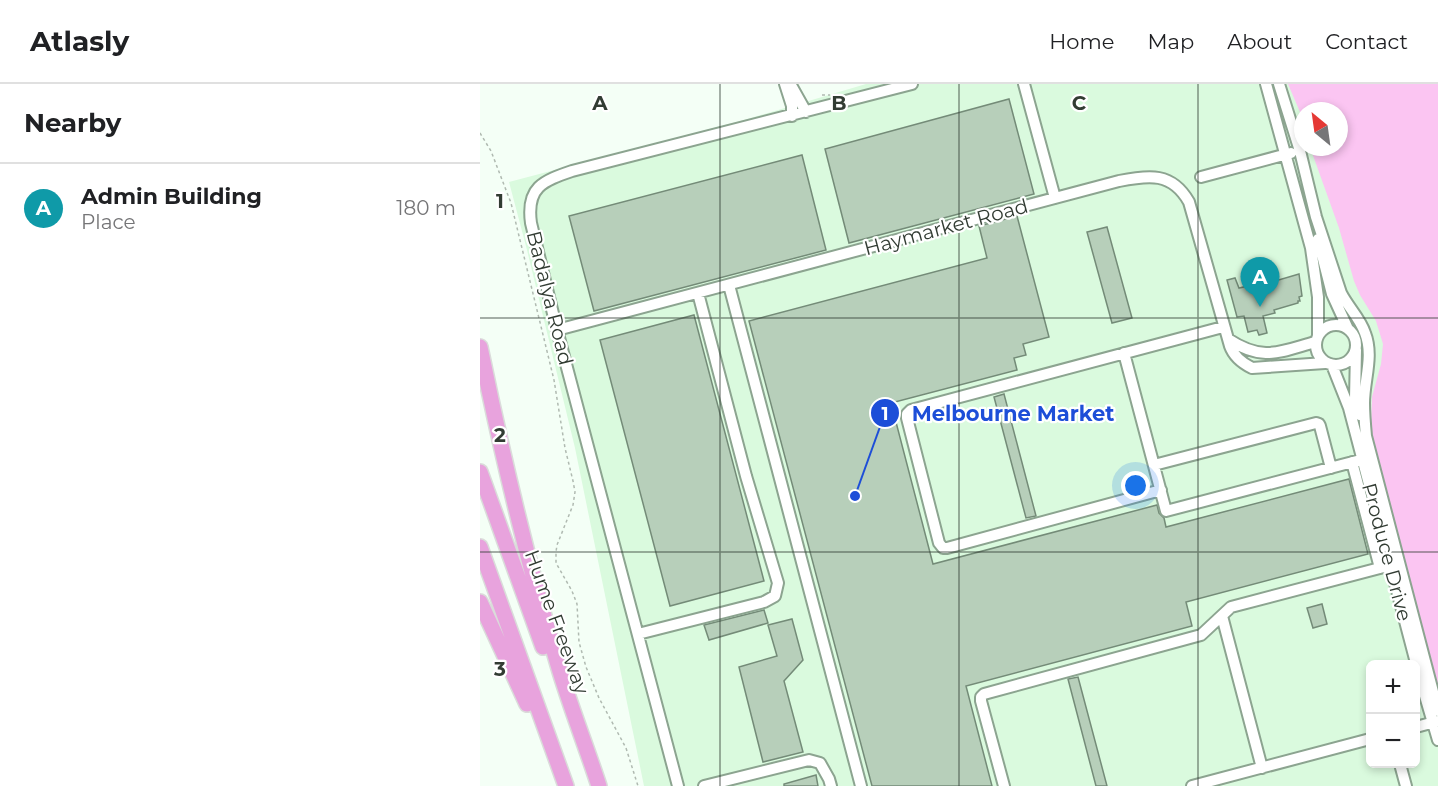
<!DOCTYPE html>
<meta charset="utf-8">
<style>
body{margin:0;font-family:Montserrat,sans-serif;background:#f6f6f6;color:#202124}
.controls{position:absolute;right:18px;bottom:18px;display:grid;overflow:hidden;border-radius:9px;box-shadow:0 3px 9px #0003}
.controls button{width:54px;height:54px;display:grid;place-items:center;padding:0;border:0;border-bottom:2px solid #e0e0e0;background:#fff;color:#202124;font:30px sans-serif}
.compass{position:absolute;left:814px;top:18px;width:54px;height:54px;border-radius:50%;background:#fff;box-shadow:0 3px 9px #0003;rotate:331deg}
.you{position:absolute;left:656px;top:402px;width:21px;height:21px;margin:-15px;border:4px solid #fff;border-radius:50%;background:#1a73e8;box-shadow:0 0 0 9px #1a73e833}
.badge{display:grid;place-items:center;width:39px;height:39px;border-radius:50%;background:#a43899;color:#fff;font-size:20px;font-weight:700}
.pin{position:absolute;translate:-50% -50px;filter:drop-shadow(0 2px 3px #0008)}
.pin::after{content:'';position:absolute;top:32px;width:21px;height:18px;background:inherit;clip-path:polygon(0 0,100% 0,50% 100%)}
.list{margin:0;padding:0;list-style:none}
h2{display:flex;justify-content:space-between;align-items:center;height:78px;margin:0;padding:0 24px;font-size:26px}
h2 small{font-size:20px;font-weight:400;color:#757577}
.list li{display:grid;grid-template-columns:39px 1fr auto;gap:18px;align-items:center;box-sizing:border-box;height:90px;padding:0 24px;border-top:2px solid #e0e0e0}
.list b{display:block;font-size:22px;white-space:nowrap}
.list p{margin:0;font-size:20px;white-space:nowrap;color:#757577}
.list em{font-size:20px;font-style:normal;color:#757577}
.map{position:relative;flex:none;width:958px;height:702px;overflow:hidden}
header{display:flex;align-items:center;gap:36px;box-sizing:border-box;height:84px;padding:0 30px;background:#fff;border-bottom:2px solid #e0e0e0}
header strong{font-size:28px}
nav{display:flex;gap:33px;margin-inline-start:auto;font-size:21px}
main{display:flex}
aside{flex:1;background:#fff}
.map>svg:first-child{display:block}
.built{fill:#dafade;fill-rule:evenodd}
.green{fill:#fbc5f2}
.building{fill:#b7cfba;stroke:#748b78;stroke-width:1.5}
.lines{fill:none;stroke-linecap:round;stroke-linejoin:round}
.minor-casing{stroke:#8ca490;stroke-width:14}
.highway-casing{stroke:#dadcda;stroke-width:18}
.path{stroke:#b0bab1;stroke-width:1.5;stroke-dasharray:3 3;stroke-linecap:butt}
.minor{stroke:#fff;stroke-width:10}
.highway{stroke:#e8a3dd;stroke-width:15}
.grid{fill:none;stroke:#323c33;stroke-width:1.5;stroke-opacity:0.55}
.labels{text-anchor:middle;stroke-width:4.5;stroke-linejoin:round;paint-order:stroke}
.street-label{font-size:20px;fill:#323c33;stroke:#fff}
.grid-label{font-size:20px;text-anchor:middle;font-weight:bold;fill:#323c33;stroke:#fff;stroke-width:4.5;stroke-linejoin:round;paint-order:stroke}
.leader{fill:none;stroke:#1d4ed8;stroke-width:2}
.callout-dot{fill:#1d4ed8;stroke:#fff;stroke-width:2}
.mark-label{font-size:18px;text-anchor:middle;font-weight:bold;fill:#fff}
.callout-label{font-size:21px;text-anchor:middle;font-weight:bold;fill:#1d4ed8;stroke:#fff;stroke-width:4.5;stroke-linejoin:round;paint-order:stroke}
</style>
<header>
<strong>Atlasly</strong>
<nav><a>Home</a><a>Map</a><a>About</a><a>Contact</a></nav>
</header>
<main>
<aside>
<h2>Nearby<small></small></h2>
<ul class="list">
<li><span class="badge" style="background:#0f9aa8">A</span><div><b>Admin Building</b><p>Place</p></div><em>180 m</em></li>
</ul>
</aside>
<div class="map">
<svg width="958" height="702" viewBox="0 0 958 702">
<rect width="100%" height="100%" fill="#f4fff6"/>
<path class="built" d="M386,0H900L958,148V702H164L95,364L47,166L29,98L264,36ZM823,27H859V63H823ZM890,580H936V680H890Z"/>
<path class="green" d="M808,0H958V606L892,361L891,340L892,313L901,280L903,260L896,237L880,211L874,197L859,144L830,63H859V27H823V38L820,28Z"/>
<path class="building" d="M529,15L554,110L369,159L345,65Z
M322,71L346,166L114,227L89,132Z
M537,132L569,253L543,260L546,271L534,274L537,286L411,319L453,480L677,421L679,429L684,434L686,443L869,395L888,470L706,518L712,542L486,602L512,702H392L269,237L507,174L499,142Z
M627,143L652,234L632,239L607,148Z
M819,190L822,212L819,213L820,217H818V219L794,226L795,229L783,232L787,249L779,251L777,246L768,248L764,232L757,233L747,196L755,194L759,204L785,198V200Z
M214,231L284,497L190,522L120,256Z
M524,310L556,432L546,434L514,313Z
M842,520L847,540L833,544L827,524Z
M284,526L288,539L229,556L224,541Z
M312,535L323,576L304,597L323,668L283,678L259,583L297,572L288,541Z
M598,593L627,702H616L588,595Z
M336,691L338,702H304V700Z"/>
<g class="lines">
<defs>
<path id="minor" d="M305,0L312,22V32
M544,0L575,114
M786,0L831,164L838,213V251
M799,0L820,67L836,133L861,209C868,223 880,234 885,249C894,272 884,296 884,319C884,330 885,341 886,352L958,627
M312,3L326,28
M721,93L811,69
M838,155L852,210L868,245
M249,201L381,702
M836 261a20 20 0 1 1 40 0a20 20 0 1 1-40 0Z
M77,246L639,97C669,91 692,88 709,118L750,262C754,273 762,279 772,284L845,279
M748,255C783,278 799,268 835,258
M876,266L875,315L880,331
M644,269L686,427L888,374
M852,281L869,324L941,598L958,656
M872,378L900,484
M674,381L836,339L839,340L840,342L851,384
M681,406L467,464H463L459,459L427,334V330L431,326L743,243
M742,532L782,684
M158,550L284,518L295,512L298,499L266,392L218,209
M936,643L958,637
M920,680L926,702
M198,702L77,246L51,139C46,103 63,97 92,87L432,0
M224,702L329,676L340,679L349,695L351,702
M524,702L501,617V613L504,610L721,551L751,523L919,479
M712,702L890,655"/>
<path id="highway" d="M0,263C22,371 47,476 78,581C90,622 106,662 119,702
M0,388L63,563
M0,463L86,702
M0,518L47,620"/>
</defs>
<use href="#minor" class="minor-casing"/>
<use href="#highway" class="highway-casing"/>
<path class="path" d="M342,11H350
M0,49L11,67L31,119L74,296L85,364L93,397L95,408L93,421L77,461L76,468V479L92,507L97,520L99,558L106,583L119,614L146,664L158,702"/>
<use href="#minor" class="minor"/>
<use href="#highway" class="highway"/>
</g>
<path class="grid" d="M240,0V702M479,0V702M718,0V702M0,234H958M0,468H958"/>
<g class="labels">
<g class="street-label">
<text transform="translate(466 143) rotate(-15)" y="7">Haymarket Road</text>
<text transform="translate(70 214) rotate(76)" y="7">Badalya Road</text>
<text transform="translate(907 468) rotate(75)" y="7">Produce Drive</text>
<text transform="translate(77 538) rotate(70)" y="7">Hume Freeway</text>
</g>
</g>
<g class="grid-label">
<text x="120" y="26">A</text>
<text x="359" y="26">B</text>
<text x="599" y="26">C</text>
<text x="20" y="124">1</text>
<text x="20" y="358">2</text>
<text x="20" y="592">3</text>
</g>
<path class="leader" d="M375 412L405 329"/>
<g class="callout-dot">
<circle cx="375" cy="412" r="6"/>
<circle cx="405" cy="329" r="15"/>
</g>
<g class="mark-label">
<text x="405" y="336">1</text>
</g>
<g class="callout-label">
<text x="533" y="337">Melbourne Market</text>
</g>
</svg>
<div class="controls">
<button>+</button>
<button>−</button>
</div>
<svg class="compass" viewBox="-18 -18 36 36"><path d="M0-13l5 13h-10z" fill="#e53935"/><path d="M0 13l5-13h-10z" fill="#757577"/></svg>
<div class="you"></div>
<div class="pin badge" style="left:780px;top:223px;background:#0f9aa8">A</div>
</div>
</main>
